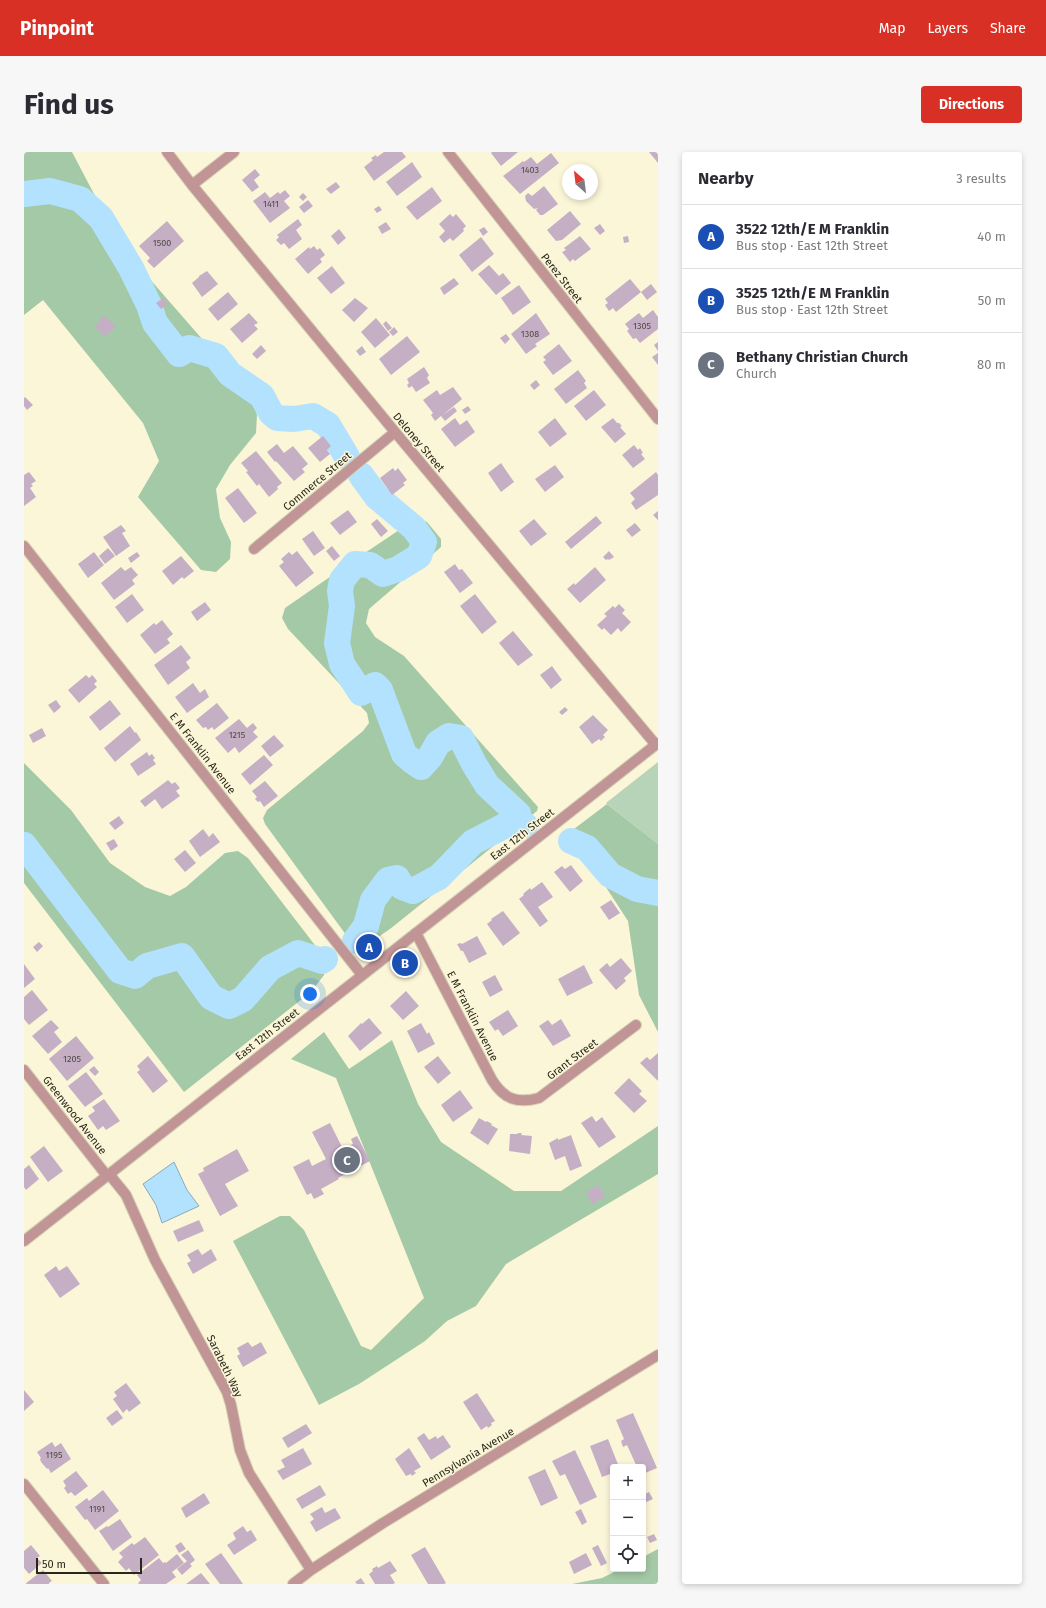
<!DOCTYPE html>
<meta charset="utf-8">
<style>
body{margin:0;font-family:"Fira Sans",sans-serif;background:#f7f7f7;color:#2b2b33}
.controls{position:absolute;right:12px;bottom:12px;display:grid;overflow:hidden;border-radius:4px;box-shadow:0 2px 6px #0003}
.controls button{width:36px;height:36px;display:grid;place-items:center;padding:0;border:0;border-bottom:1px solid #e1e1e2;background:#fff;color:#2b2b33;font:20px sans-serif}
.compass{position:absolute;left:538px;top:12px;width:36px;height:36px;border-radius:50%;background:#fff;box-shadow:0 2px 6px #0003;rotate:332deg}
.scale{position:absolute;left:12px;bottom:10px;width:106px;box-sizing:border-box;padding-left:4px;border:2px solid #29271c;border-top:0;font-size:11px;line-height:14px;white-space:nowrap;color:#29271c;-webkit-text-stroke:3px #fbf6d8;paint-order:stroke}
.you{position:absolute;left:286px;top:842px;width:14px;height:14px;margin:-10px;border:3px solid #fff;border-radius:50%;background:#1a73e8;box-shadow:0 0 0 6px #1a73e833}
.badge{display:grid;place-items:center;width:26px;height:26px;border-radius:50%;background:#d93025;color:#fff;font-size:13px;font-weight:700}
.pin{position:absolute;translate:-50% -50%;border:2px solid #fff;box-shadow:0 1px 4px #0006}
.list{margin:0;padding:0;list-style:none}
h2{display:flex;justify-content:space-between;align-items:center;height:52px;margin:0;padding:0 16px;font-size:17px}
h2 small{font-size:13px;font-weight:400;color:#7c7c81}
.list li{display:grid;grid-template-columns:26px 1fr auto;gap:12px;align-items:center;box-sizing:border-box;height:64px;padding:0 16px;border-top:1px solid #e1e1e2}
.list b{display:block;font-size:15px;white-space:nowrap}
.list p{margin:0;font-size:13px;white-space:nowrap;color:#7c7c81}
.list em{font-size:13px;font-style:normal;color:#7c7c81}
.icon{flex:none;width:22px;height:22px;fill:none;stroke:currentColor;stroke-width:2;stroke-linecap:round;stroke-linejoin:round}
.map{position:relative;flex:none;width:634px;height:1432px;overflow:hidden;border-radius:4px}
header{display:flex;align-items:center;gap:24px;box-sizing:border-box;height:56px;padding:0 20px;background:#d93025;color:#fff}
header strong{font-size:19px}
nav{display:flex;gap:22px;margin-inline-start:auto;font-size:14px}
.intro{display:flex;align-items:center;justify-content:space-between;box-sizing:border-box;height:96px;padding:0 24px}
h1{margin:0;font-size:28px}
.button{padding:10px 18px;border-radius:4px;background:#d93025;color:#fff;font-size:14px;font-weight:700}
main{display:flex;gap:24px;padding:0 24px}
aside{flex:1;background:#fff;border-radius:4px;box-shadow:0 2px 6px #0003}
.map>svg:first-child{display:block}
.green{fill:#b7d4b8}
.forest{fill:#a4c9a6}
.water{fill:#b3e2ff;stroke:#8aaabb}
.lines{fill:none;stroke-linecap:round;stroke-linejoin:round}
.river{stroke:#b3e2ff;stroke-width:26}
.building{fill:#c5afc5}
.minor-casing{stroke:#d5d1b6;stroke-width:12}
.tertiary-casing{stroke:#d5d1b6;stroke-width:12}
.minor{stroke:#c19495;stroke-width:10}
.tertiary{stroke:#c19495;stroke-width:10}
.labels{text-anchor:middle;stroke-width:3;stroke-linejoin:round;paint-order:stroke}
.number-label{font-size:9px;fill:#504946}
.street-label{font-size:11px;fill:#29271c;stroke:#fbf6d8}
</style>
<header>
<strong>Pinpoint</strong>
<nav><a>Map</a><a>Layers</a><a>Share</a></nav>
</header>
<div class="intro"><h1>Find us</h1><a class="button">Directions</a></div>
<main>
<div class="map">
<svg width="634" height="1432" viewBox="0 0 634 1432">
<rect width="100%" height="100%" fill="#fbf6d8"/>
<path class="green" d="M634,610V692L582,651Z"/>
<path class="forest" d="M0,0H48L80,61L110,109L227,243L233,263L232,281L206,313L192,337L196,366L207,390L206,407L192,420L177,418L114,345L135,309L119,271L19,148L0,163Z
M393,366L403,370L417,387V395L345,457L342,471L351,485L380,504L514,655L513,659L366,777L338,796H334L328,791L241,672L239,666L243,658L339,579L345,571L343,561L264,477L258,466L261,456L326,411Z
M0,611L47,658L86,711L121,735L146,744L162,735L201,701L214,699L224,706L300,805V823L287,840L160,940L0,731Z
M583,652L634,692V880L615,843L604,769L546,680Z
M300,880L325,917L368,888L394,952L417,990L490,1039H537L634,974V1022L482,1112L452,1154L423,1169L401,1189L335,1232L295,1253L209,1089L256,1064H266L280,1078L337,1194L347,1198L400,1146L312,926L267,907Z
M634,1397V1432H548L578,1426L596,1417H619V1405Z"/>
<path class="water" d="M150,1010L163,1038L175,1054L138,1071L132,1053L119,1032Z"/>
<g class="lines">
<path class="river" d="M0,42L26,39L56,47L77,66L107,116L125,153L131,171L155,202L165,196L192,204L206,222L238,244L247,261L253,266L270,267L289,264L304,273L323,305
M337,323L353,345L390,376L400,390L395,404L374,417L359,422L346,413L331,412L318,428L316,439L318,454L313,491L318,512L337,541L351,533L356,538L380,602L387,608L397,615L406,605L414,591L425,584L437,586L450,612L463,633L494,662L492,668
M547,689L563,696L586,723L613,737L634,741
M0,693L96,819L111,824L123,814L158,804L187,845L205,854L219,847L246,816L274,801L298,809L301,807
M331,789L342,774L349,748L364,728L373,726L378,735L389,739L415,725L449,690L492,668L501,673"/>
</g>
<path class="building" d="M360,0H378L382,5L350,29L340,15L349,8L347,6L352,3L353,5Z
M468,0H494L477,14L467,1Z
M625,0H634V11Z
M527,1L535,11L496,42L479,24L499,9L500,10L507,5L513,12Z
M388,10L398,25L373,44L362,30Z
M231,17L236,23L230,28L235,35L228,40L218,28Z
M312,30L316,35L307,42L302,37Z
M520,34L534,52L519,63H516L512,58L514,56L510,57L502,49L501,44L504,41L508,44Z
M408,35L418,49L393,68L382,55Z
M261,38L266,44L260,49L266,56L246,71L229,49L241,40L246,46L254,40L256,42Z
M279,41L283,45L279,49L275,45Z
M284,48L289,54L280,61L275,55Z
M355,54L358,58L353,61L350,57Z
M546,59L557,72L538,88L532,89L523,78Z
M426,62L429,65L432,62L442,74L439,77L440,79L429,89L426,86L420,91L415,85L421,79L415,72Z
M274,67L278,73L272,78L278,87L265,97L260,91L257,93L252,88L255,85L253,83Z
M143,69L160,89L130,116L123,109L126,106L115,94Z
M362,70L367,77L358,82L354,75Z
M576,72L581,79L576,83L570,76Z
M460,75L464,80L459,84L455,78Z
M315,77L322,86L314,93L307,84Z
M556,84L567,97L551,109L549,107L546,110L538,100L542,98L540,96Z
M604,84L605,90L600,91L599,85Z
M457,85L470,102L448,120L435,103Z
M290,94L293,98L296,96L301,103L296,107L298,110L284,122L271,107L285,95L286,97Z
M465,113L475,124L479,121L487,131L472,143L454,122Z
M308,114L321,131L307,142L293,126Z
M183,119L194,132L178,145L168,131L175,125V124Z
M430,126L435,132L420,143L416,136Z
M606,127L617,140L592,160L589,156L585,159L581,153L584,151L581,147Z
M627,132L633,140L623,148L617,140Z
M495,133L507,150L489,163L477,146Z
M204,140L214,152L194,169L184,157Z
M139,146L144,152L137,157L132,151Z
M331,146L344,156L330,170L318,158Z
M629,158L634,165V177L616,191L612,186L609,187L603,179L605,177L601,172L615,161L619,166Z
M225,161L234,171L230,173L234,177L218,191L206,177Z
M512,161L526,182L511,192L513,194L502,202L487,182Z
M80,163L92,174L81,185L71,175Z
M352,166L366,183L351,196L337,180Z
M362,169L368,176L364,179L359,172Z
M370,175L374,180L369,184L365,180Z
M482,182L486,187L481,192L476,186Z
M383,184L396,200L367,223L355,207Z
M634,190V199L630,193Z
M535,192L548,209L529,223L519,210L522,208L519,205Z
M237,193L242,199L233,207L228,202Z
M338,194L342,200L336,204L332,199Z
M634,201V213L628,205Z
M400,215L405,223L403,226L406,231L392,240L388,234L385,236L383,233L385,231L383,227Z
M554,218L562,229L560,231L563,236L542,252L530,237Z
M512,228L516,233L510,238L506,233Z
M429,235L438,247L419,263L430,255L433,259L421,269L417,264L411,269L407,263L409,261L399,248L413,238L416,243Z
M570,238L582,253L562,269L550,254Z
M1,245L9,253L3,258L0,254V246Z
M444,254L447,258L441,262L438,258Z
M431,266L436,273L443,268L451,280L431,295L417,277Z
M531,266L543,282L526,295L514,280Z
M589,266L593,271H595L598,274L596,275L602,282L591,291L577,275Z
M299,284L307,294L303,298L306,302L296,310L284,296Z
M253,292L260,301L269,294L284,312L278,317L281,320L270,329L252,309L251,310L243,300Z
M610,293L614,298L616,296L619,301L617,302L621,307L609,316L598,303Z
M232,299L258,331L253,335L254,337L245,345L235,332L233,334L222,320L224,319L217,311Z
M477,311L490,330L477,340L464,321Z
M531,313L540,325L521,340L511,327Z
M369,316L371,319L374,316L383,328L379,331L381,333L368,343L356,326Z
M5,320L12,329L7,332L9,334L6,336L12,345L0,354V323Z
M632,320L634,323V343L612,358L607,351L611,347L606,341Z
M214,336L233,361L220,371L201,346Z
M324,358L333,370L316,383L306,371Z
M634,359V368L629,363Z
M572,364L578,371L547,397L541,390Z
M353,367L364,379L357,385L347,372Z
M510,367L523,382L507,394L495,379Z
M611,371L617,378L608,385L602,378Z
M97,373L102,379L98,381L106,394L92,404L79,385Z
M289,379L301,396L290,404L278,387Z
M308,394L316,404L310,409L302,399Z
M84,396L91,404L81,412L75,404Z
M273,399L290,421L272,435L255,414L260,410L257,407L265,400L268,403Z
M585,399L590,405L585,408L584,407L582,408L579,405Z
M70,400L80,413L64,426L54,412Z
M113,400L116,404L107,411L104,406Z
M157,404L170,419L160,427L158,425L149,433L138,419Z
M431,412L435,418L438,417L449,431L436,441L420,420Z
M97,415L101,419L107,415L114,423L108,428L111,432L90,448L77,431Z
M571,415L582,428L556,451L543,437L550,431L551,433Z
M108,442L120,458L103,471L91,455Z
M451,442L473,470L458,482L436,454Z
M181,450L187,458L173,469L167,460Z
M595,452L601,458L598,461L607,470L597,480L594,476L587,483L580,476L578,478L573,473L583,464L580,462L589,454L591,456Z
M138,468L149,482L143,487L146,491L131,502L116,483L130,471L132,473Z
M489,479L509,503L494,514L475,491Z
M157,493L167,506L162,510L166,516L144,533L130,513Z
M528,514L538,528L527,537L516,523Z
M62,523L65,526L68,523L70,525L73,529L70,532L73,535L55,551L44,538Z
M169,531L176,541L181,537L185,545L163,561L151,545Z
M32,548L37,555L30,561L24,553Z
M86,548L97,562L76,579L65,565Z
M193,551L205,566L190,578L188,575L184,578L182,575L179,576L172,568Z
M541,555L544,558L538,563L535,560Z
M569,563L584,578L579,583L581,585L577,589L575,587L568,592L555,575Z
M215,567L223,576L229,571L233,576L229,580L234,585L215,601L211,595L204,601L191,586Z
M106,574L111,581L112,580L117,588L91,610L80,596Z
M18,576L22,584L9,591L5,583Z
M250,583L260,594L246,605L237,594Z
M123,600L125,604L128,602L131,606L129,608L132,612L114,624L106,612Z
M240,603L249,613L226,633L217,622Z
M144,628L148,632L151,630L156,636L152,639L156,644L138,657L131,647L121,655L116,649Z
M241,629L254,644L240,655L236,649L234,650L231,647L233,645L228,639Z
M95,664L100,671L91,678L85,671Z
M179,677L185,685L189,681L196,690L176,705L165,689Z
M90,687L94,694L87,699L82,691Z
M161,698L172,711L161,720L150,707Z
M547,713L559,729L546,740L530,720L538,714L541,717Z
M518,730L529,745L514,755L524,769L516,775L495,747L500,743L499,742L506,736L507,738Z
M587,748L596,761L585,768L576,755Z
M479,759L496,781L479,794L463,772L468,768L467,767Z
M453,784L463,802L445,811L439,799H437L433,792L437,791L438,792Z
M15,790L19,794L13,800L9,795Z
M597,806L608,819L600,826L602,829L592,838L575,818L583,811L586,815Z
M0,812L11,827L0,836Z
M560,813L569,831L543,844L534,827Z
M471,823L479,838L466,845L458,830Z
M8,838L24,858L5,873L0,867V845Z
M382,839L395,854L379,868L366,854Z
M484,858L494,874L479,884L474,877L471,879L465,870Z
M345,866L358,881L336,899L324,884L337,871L338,872Z
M537,867L547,884L529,894L515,874L524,868L528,873Z
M27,868L35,876L30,880L38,890L24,902L8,884Z
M397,871L403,882L405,880L411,892L394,901L383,879Z
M52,884L70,906L43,929L25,907Z
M634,901V929L616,911L623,905L626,908Z
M124,904L144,929L129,941L113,920L116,918L113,914Z
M414,904L427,921L414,932L400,915Z
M70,914L75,920L71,924L65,918Z
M62,920L79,942L61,955L44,934Z
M605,926L618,939L615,942L623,949L610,961L590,941Z
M436,938L449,956L429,970L417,953Z
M80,947L96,969L82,978L79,974L74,978L64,964L71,959L68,955Z
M568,964L572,970L578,965L592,985L575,996L557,971Z
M455,966L462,970L463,969L468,972L467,973L474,977L464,993L446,981Z
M306,971L319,997L329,992L327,987L333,984L346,1009L314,1026L315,1027L297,1037L300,1042L290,1047L287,1041L283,1043L269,1015L285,1007L288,1014L302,1007L288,980Z
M494,981H498L497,983L508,984L506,1002L485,999L486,982H493Z
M547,983L558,1014L546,1019L541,1004L531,1008L525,991L534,986V988Z
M20,994L39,1019L24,1030L6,1005Z
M213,997L225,1019L201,1032L214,1054L196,1064L174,1022L180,1019L179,1016Z
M5,1013L15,1027L2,1038L0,1035V1017Z
M575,1033L581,1045L568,1052L562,1040Z
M175,1068L180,1079L154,1090L149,1079Z
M174,1097L178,1103L187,1097L193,1108L169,1122L163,1111L167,1109L163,1103Z
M32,1114L35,1119L43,1114L56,1132L36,1146L20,1123Z
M224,1190L228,1195L237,1190L243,1201L219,1215L213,1204L216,1202L213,1196Z
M102,1231L117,1251L105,1260L103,1257L99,1261L89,1247L93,1244L90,1240Z
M0,1238L10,1250L0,1259Z
M453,1241L471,1269L467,1271L468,1273L464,1276L463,1274L457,1278L439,1250Z
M93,1258L99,1266L88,1274L82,1266Z
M609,1261L633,1316L619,1322V1315H613L603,1293L599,1295L597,1289L600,1287L592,1268Z
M282,1272L288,1281L264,1296L258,1286Z
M400,1281L405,1288L412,1284L413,1287L419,1283L427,1295L407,1308L393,1286Z
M584,1287L595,1315H589V1321L578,1325L566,1294Z
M28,1290L31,1295L37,1291L47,1307L27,1321L24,1316L23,1317L17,1310L16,1307L17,1306L13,1300Z
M279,1296L288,1312L259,1328L253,1319L261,1315L257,1308Z
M385,1296L397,1315L390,1319L392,1321L388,1324L387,1322L382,1324L371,1307Z
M551,1298L573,1345L556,1353L541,1322L536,1324L528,1309Z
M521,1317L534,1346L517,1354L504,1325Z
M52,1319L64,1334L51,1344L47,1340L44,1342L40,1336L42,1334L39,1329Z
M296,1333L302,1343L278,1357L272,1347Z
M79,1338L95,1359L71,1378L63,1367L61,1368L51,1355L63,1346L65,1349Z
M625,1340L629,1347L620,1351L619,1343Z
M180,1341L186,1351L162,1366L157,1356Z
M298,1355L301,1361L311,1356L317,1366L292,1380L286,1370L290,1367L286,1362Z
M557,1357L563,1370L558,1373L551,1360Z
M96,1367L108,1385L89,1399L75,1379L83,1374L84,1375Z
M219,1374L223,1380L227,1378L233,1388L210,1403L203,1393L212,1387L209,1381Z
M630,1382L633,1388L626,1391L623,1385Z
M121,1385L135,1403L110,1423L105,1416L102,1419L94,1410L99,1405L95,1401L108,1391L110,1393Z
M157,1390L162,1397L155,1401L151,1394Z
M7,1393L16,1404L13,1406L18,1411L5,1422L0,1416V1399Z
M574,1393L583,1411L577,1414L568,1396Z
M401,1395L422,1431L420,1432H404L387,1403Z
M164,1398L171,1408L166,1412L168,1414L158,1423L153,1417L163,1409L157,1403Z
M197,1401L205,1412L219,1432H196L181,1412Z
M562,1401L568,1413L550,1422L545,1410Z
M153,1402L160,1411L148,1420L152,1425L142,1432H115L114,1431L117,1428L113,1423L135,1406L139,1411L141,1410L142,1411Z
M366,1409L373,1419L366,1423L371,1431L369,1432H351L345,1422L349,1419L348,1417L353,1414L354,1416Z
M19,1418L28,1429L25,1431V1432H1Z
M177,1421L186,1432H162Z
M337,1426L341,1432H333L331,1430Z"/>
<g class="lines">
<defs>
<path id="minor" d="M143,0L168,33L371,280L632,593
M424,0L634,267
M168,33L210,0
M230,397L371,280
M392,781L468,928C480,947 493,952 515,946L612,873
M0,918L83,1024
M85,1022L102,1043L131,1108L203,1240L207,1253L216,1298L225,1321L287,1418
M0,1332L80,1432
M269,1432L287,1418L359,1371L634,1203"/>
<path id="tertiary" d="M0,394L338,823
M0,1089L634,591"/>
</defs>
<use href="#minor" class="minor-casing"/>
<use href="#tertiary" class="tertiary-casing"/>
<use href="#minor" class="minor"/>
<use href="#tertiary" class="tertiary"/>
</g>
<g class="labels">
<g class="number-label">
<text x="506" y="21">1403</text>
<text x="247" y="55">1411</text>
<text x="138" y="94">1500</text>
<text x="618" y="177">1305</text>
<text x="506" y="185">1308</text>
<text x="213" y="586">1215</text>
<text x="48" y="910">1205</text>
<text x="30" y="1306">1195</text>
<text x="73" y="1360">1191</text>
</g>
<g class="street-label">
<text transform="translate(538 126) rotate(52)" y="4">Perez Street</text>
<text transform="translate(395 290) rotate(50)" y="4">Deloney Street</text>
<text transform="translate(293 329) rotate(-40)" y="4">Commerce Street</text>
<text transform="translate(179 601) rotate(52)" y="4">E M Franklin Avenue</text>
<text transform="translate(498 682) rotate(-38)" y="4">East 12th Street</text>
<text transform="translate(449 864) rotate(63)" y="4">E M Franklin Avenue</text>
<text transform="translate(243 882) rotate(-38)" y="4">East 12th Street</text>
<text transform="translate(548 907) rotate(-37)" y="4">Grant Street</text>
<text transform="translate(51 963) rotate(52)" y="4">Greenwood Avenue</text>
<text transform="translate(201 1214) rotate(64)" y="4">Sarabeth Way</text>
<text transform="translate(444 1305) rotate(-31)" y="4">Pennsylvania Avenue</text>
</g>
</g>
</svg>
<div class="controls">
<button>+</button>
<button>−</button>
<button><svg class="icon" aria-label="locate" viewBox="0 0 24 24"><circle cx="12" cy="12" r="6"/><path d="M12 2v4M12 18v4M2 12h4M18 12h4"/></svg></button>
</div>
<svg class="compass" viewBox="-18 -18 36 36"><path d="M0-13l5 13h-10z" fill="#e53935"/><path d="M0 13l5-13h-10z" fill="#7c7c81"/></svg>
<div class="scale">50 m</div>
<div class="you"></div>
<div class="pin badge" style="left:345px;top:795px;background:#1a4fb4">A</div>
<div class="pin badge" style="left:381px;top:811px;background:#1a4fb4">B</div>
<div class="pin badge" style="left:323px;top:1008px;background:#6b7280">C</div>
</div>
<aside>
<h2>Nearby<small>3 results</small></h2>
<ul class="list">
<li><span class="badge" style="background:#1a4fb4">A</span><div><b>3522 12th/E M Franklin</b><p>Bus stop · East 12th Street</p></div><em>40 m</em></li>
<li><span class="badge" style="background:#1a4fb4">B</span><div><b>3525 12th/E M Franklin</b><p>Bus stop · East 12th Street</p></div><em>50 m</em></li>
<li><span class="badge" style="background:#6b7280">C</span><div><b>Bethany Christian Church</b><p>Church</p></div><em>80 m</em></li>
</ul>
</aside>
</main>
